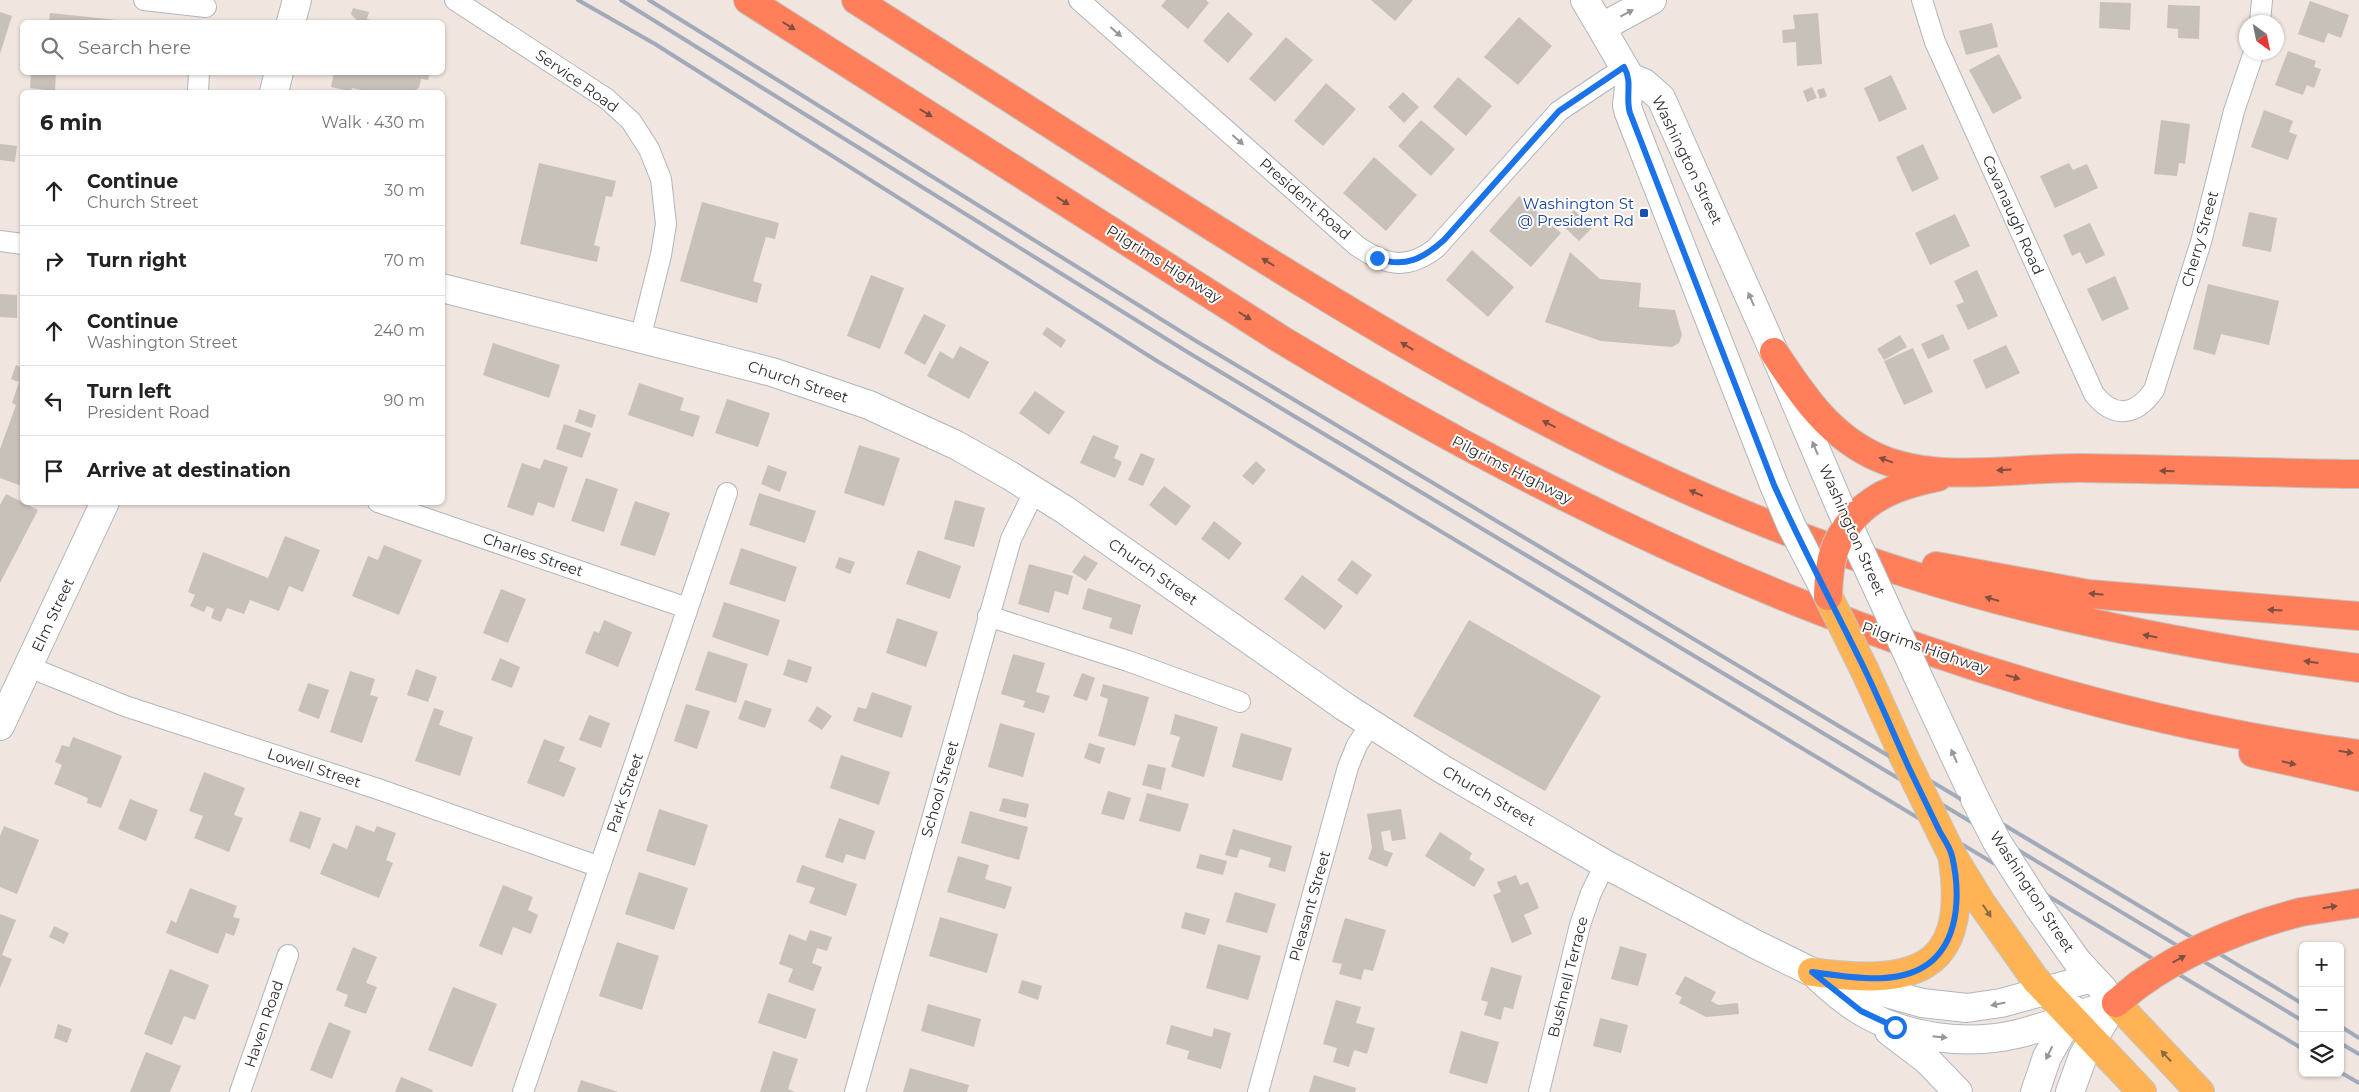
<!DOCTYPE html>
<meta charset="utf-8">
<style>
body{margin:0;font-family:Montserrat,sans-serif;background:#f6f6f6;color:#222}
.controls{position:absolute;right:15px;bottom:15px;display:grid;overflow:hidden;border-radius:8px;box-shadow:0 1px 4px #0004}
.controls button{width:45px;height:45px;display:grid;place-items:center;padding:0;border:0;border-bottom:1px solid #e0e0e0;background:#fff;color:#222;font:25px sans-serif}
.compass{position:absolute;left:2239px;top:15px;width:45px;height:45px;border-radius:50%;background:#fff;box-shadow:0 1px 4px #0004;rotate:147deg}
.stop{position:absolute;width:15px;height:15px;margin:-11px;border:4px solid #1a73e8;border-radius:50%;background:#fff}
.stop.end{background:#1a73e8;border-color:#fff;box-shadow:0 1px 5px #0008}
.list{margin:0;padding:0;list-style:none}
h2{display:flex;justify-content:space-between;align-items:center;height:65px;margin:0;padding:0 20px;font-size:21px}
h2 small{font-size:16px;font-weight:400;color:#767676}
.list li{display:grid;grid-template-columns:32px 1fr auto;gap:15px;align-items:center;box-sizing:border-box;height:70px;padding:0 20px;border-top:1px solid #e0e0e0}
.list b{display:block;font-size:19px;white-space:nowrap}
.list p{margin:0;font-size:16px;white-space:nowrap;color:#767676}
.list em{font-size:16px;font-style:normal;color:#767676}
.icon{flex:none;width:28px;height:28px;fill:none;stroke:currentColor;stroke-width:2;stroke-linecap:round;stroke-linejoin:round}
.map{position:relative;flex:none;width:2359px;height:1092px;overflow:hidden}
.search{position:absolute;background:#fff;box-shadow:0 1px 4px #0004;left:20px;top:20px;width:425px;height:55px;display:flex;align-items:center;gap:12px;box-sizing:border-box;padding:0 18px;border-radius:8px;color:#767676;font-size:19px}
.panel{position:absolute;background:#fff;box-shadow:0 1px 4px #0004;left:20px;top:90px;width:425px;height:415px;border-radius:8px}
.map>svg:first-child{display:block}
.building{fill:#c8c1ba}
.lines{fill:none;stroke-linecap:round;stroke-linejoin:round}
.street-casing{stroke:#afb6be;stroke-width:22}
.secondary-casing{stroke:#afb6be;stroke-width:30}
.primary-casing{stroke:#c4c4c4;stroke-width:30}
.highway-casing{stroke:#c4c4c4;stroke-width:30}
.street{stroke:#fff;stroke-width:20}
.secondary{stroke:#fff;stroke-width:28}
.primary{stroke:#ffb355;stroke-width:28}
.highway{stroke:#ff7f5b;stroke-width:28}
.rail{stroke:#a1aaba;stroke-width:4}
.secondary-bridge-casing{stroke:#afb6be;stroke-width:30;stroke-linecap:butt}
.primary-bridge-casing{stroke:#c4c4c4;stroke-width:30;stroke-linecap:butt}
.highway-bridge-casing{stroke:#c4c4c4;stroke-width:30;stroke-linecap:butt}
.secondary-bridge{stroke:#fff;stroke-width:28}
.primary-bridge{stroke:#ffb355;stroke-width:28}
.highway-bridge{stroke:#ff7f5b;stroke-width:28}
.oneway{fill:#969696}
.oneway2{fill:#824e40}
.oneway3{fill:#8c6a40}
.route{stroke:#1a73e8;stroke-width:6}
.transit-dot{fill:#1a4fb4;stroke:#fff;stroke-width:2}
.labels{text-anchor:middle;stroke-width:4;stroke-linejoin:round;paint-order:stroke}
.street-label{font-size:15px;fill:#2e2e2e;stroke:#fff}
.transit-label{font-size:15px;fill:#164399;stroke:#fff;text-anchor:end}
</style>
<div class="map">
<svg width="2359" height="1092" viewBox="0 0 2359 1092">
<rect width="100%" height="100%" fill="#f0e5df"/>
<path class="building" d="M1166,0H1206L1209,3L1188,29L1161,6Z
M1371,0H1413L1395,21Z
M2310,1L2349,15L2341,38L2328,33L2324,43L2298,34Z
M2100,2L2131,3L2130,30L2099,28Z
M2168,5L2200,6L2199,39L2178,38V29L2167,28Z
M353,8L369,12L367,19L378,22H358L351,14Z
M0,12L12,16L0,54Z
M1228,12L1253,34L1228,63L1203,41Z
M50,13L127,21V22H49Z
M1818,13L1822,64L1797,66L1796,42L1783,43L1782,30L1795,29L1793,15Z
M1519,17L1552,46L1518,85L1484,57Z
M1992,23L1998,47L1966,55L1959,31Z
M1286,37L1313,60L1275,102L1249,79Z
M2288,51L2316,61L2314,67L2321,69L2314,88L2307,85L2303,95L2275,85Z
M1999,54L2022,98L1993,114L1969,70Z
M31,72H56L55,91L30,88Z
M334,72H430L428,80L421,79L419,88L411,92H370L352,88L351,92H343L344,90L331,87Z
M1891,75L1907,109L1879,122L1864,88Z
M1458,77L1492,106L1466,136L1433,107Z
M1326,83L1356,109L1323,146L1294,121Z
M1812,87L1817,98L1807,102L1803,91Z
M1824,88L1827,96L1820,99L1817,90Z
M1403,92L1419,107L1404,123L1388,107Z
M2264,110L2293,121L2289,132L2297,135L2288,160L2251,147Z
M1421,120L1455,149L1431,176L1398,146Z
M2161,120L2190,124L2185,164L2179,163L2177,176L2154,174Z
M0,144L17,146L15,162L0,160Z
M1923,144L1939,179L1912,192L1896,157Z
M1374,157L1417,195L1386,231L1343,193Z
M539,163L616,181L612,197L606,196L594,245L600,247L597,262L520,244Z
M2069,163L2073,170L2087,164L2098,188L2055,208L2040,176Z
M1519,196L1561,233L1531,267L1489,231Z
M702,202L779,223L775,239L766,237L753,281L762,284L757,303L680,281Z
M1574,210L1592,228L1579,241L1561,224Z
M2249,212L2277,218L2271,252L2242,246Z
M1955,214L1970,246L1930,265L1915,233Z
M2090,223L2105,255L2086,264L2080,252L2072,256L2063,235Z
M1472,250L1514,287L1488,317L1446,280Z
M1570,252L1600,279L1641,283L1639,307L1675,310L1682,335L1679,343L1672,347L1601,341L1545,322Z
M1977,270L1998,316L1968,330L1956,305L1964,302L1954,281Z
M871,275L904,288L880,349L847,336Z
M2115,276L2129,309L2102,321L2087,289Z
M2208,284L2279,301L2269,345L2221,334L2215,355L2193,349Z
M0,294L17,295V318L0,317Z
M924,314L946,325L925,365L904,353Z
M1047,327L1066,340L1061,348L1042,334Z
M1943,334L1950,349L1928,359L1921,344Z
M1900,335L1907,347L1884,360L1877,349Z
M493,343L560,365L549,398L483,375Z
M2006,345L2020,373L1986,389L1973,360Z
M960,346L989,362L969,399L927,376L940,351L953,359Z
M1913,348L1933,392L1904,405L1884,361Z
M16,365L22,368V486L0,478V449L16,405L12,403L19,382L11,379Z
M639,383L684,398L680,410L700,416L693,437L628,415Z
M1035,391L1065,412L1049,435L1019,413Z
M727,399L770,413L758,447L715,433Z
M579,409L596,415L592,428L575,422Z
M564,424L591,433L582,458L556,449Z
M1093,435L1119,446L1114,458L1122,462L1115,478L1080,463Z
M859,445L900,458L884,506L844,493Z
M1141,453L1155,459L1143,486L1128,480Z
M544,459L568,467L554,508L538,502L533,516L507,507L522,463L540,469Z
M1256,461L1266,470L1253,485L1242,476Z
M768,465L787,472L780,492L761,484Z
M586,478L618,489L604,532L571,521Z
M1164,486L1191,506L1176,526L1149,505Z
M759,493L816,511L805,543L749,525Z
M6,494L38,510L0,583V505Z
M955,500L985,508L974,547L944,539Z
M635,501L670,513L655,556L620,545Z
M1214,521L1242,543L1229,560L1201,539Z
M285,536L320,550L303,592L289,586L279,611L250,600L244,614L227,608L221,622L211,618L214,609L207,606L204,612L190,606L195,595L188,592L203,552L268,578Z
M384,545L422,560L399,615L352,596L368,556L378,560Z
M741,548L797,567L785,602L729,584Z
M918,550L961,566L950,599L906,584Z
M1084,555L1098,563L1086,581L1072,572Z
M839,557L855,562L850,574L835,568Z
M1352,560L1372,575L1357,595L1337,580Z
M1029,564L1073,576L1068,595L1055,591L1049,613L1018,604Z
M1302,575L1343,606L1325,630L1284,599Z
M1088,588L1141,605L1132,635L1109,628L1112,618L1082,609Z
M501,589L526,599L508,643L483,633Z
M724,602L780,620L768,656L712,637Z
M897,618L938,632L926,667L886,653Z
M604,620L632,632L618,667L585,653L594,631L599,633Z
M1469,620L1601,696L1545,791L1413,716Z
M708,651L748,664L736,703L695,690Z
M1013,654L1045,663L1036,692L1050,696L1044,713L1023,707L1025,701L1001,694Z
M500,658L520,667L512,688L491,680Z
M788,659L812,667L807,683L783,675Z
M416,669L437,677L428,702L407,695Z
M350,671L375,679L370,695L378,697L362,743L330,732Z
M1082,673L1095,678L1087,701L1073,696Z
M308,683L329,690L319,719L298,711Z
M1103,684L1149,697L1135,746L1098,736L1108,699L1100,696Z
M872,692L912,706L902,738L853,721L858,707L866,709Z
M745,700L772,709L765,728L738,719Z
M686,704L710,711L697,749L674,741Z
M817,706L832,716L822,730L808,721Z
M434,708L444,711L439,725L473,737L460,776L415,761Z
M1175,714L1218,727L1204,777L1171,767L1180,737L1170,734Z
M589,715L610,723L601,748L579,740Z
M1000,723L1035,733L1023,777L988,767Z
M1241,733L1292,748L1282,781L1232,767Z
M73,737L122,756L101,808L87,803L88,798L54,784L62,765L55,762L62,745L69,747Z
M544,739L565,747L559,761L576,768L564,797L527,783Z
M1089,743L1105,748L1100,764L1084,758Z
M841,755L890,772L879,805L830,788Z
M1148,764L1166,768L1161,790L1142,785Z
M204,772L245,788L234,815L243,818L229,852L194,838L203,816L189,811Z
M1108,791L1131,798L1124,820L1101,814Z
M1147,793L1189,804L1180,832L1139,821Z
M1003,798L1029,804L1026,818L999,811Z
M130,799L158,810L146,841L118,829Z
M659,809L708,825L695,866L646,851Z
M1401,809L1406,839L1392,841L1390,830L1381,832L1384,850L1393,853L1387,867L1368,859L1372,848L1367,814Z
M300,811L321,818L310,849L289,841Z
M970,811L1028,827L1019,860L961,843Z
M839,818L875,831L865,860L846,854L843,863L825,857Z
M356,825L374,832L377,826L396,833L386,860L393,863L379,898L320,874L333,843L347,849Z
M4,826L39,840L17,894L0,887V836Z
M1233,829L1292,846L1285,872L1268,867L1271,858L1240,849L1237,858L1225,855Z
M1440,832L1472,853L1469,859L1485,869L1474,887L1425,856Z
M1200,854L1227,861L1223,875L1196,868Z
M958,856L989,865L985,879L1012,887L1005,909L947,892Z
M802,865L857,884L846,916L809,903L815,888L796,882Z
M639,872L688,888L674,930L625,914Z
M1516,875L1520,885L1528,882L1539,908L1524,915L1532,934L1512,943L1493,895L1501,892L1497,882Z
M503,885L533,897L528,910L538,915L531,934L513,927L502,955L479,946Z
M190,888L237,906L233,917L240,919L234,936L226,933L218,954L166,933L171,920L176,923Z
M1235,892L1276,904L1267,933L1226,922Z
M1185,912L1210,919L1205,935L1181,928Z
M0,914L16,920L2,955L12,959L0,988Z
M940,917L998,934L987,973L929,956Z
M1345,918L1386,930L1373,971L1364,969L1361,980L1339,974L1342,964L1332,962Z
M54,926L69,933L64,944L49,937Z
M810,930L832,937L827,951L817,948L812,963L822,967L813,991L788,982L793,969L779,964L789,934L806,941Z
M617,942L659,956L642,1010L599,996Z
M1218,944L1261,956L1248,1000L1206,988Z
M1620,946L1647,954L1638,986L1611,979Z
M353,947L377,957L366,983L377,987L366,1014L344,1006L348,995L336,990Z
M1491,967L1522,976L1513,1009L1504,1007L1501,1020L1484,1015L1488,1002L1481,1000Z
M170,969L209,985L195,1020L184,1016L172,1045L144,1034Z
M1685,976L1716,992L1711,1001L1718,1005L1738,1003L1739,1014L1706,1017L1679,1003L1682,997L1675,994Z
M1022,980L1042,986L1038,1000L1018,993Z
M453,987L497,1004L472,1067L428,1050Z
M768,993L816,1009L806,1039L758,1023Z
M1336,1000L1361,1007L1356,1023L1375,1028L1367,1054L1354,1050L1349,1067L1333,1062L1337,1048L1323,1044Z
M928,1004L981,1019L974,1047L921,1031Z
M1600,1018L1628,1025L1621,1053L1593,1046Z
M329,1022L351,1031L332,1079L310,1070Z
M58,1024L72,1029L67,1043L54,1038Z
M1171,1025L1212,1037L1214,1028L1231,1033L1221,1069L1187,1059L1189,1051L1166,1044Z
M1461,1031L1499,1042L1487,1084L1449,1073Z
M773,1051L798,1059L788,1089L795,1092H760Z
M146,1052L181,1066L170,1092H130Z
M910,1068L969,1085L967,1092H903Z
M1314,1075L1356,1088L1355,1092H1309Z
M401,1077L433,1090L432,1092H395Z
M581,1080L618,1092H577Z"/>
<g class="lines">
<defs>
<path id="street" d="M144,0L206,7
M455,0L607,99L631,121L649,149L661,179L666,224L661,255L640,339
M1079,0L1357,246C1385,265 1407,271 1436,248L1559,111L1625,67
M1922,0L1935,42L2094,394C2114,419 2136,416 2154,390L2201,242L2234,111L2254,52
M2260,22L2262,0
M198,92L199,72
M0,241L22,244
M378,502L687,608
M988,616L1128,661L1240,702
M29,667L125,706L378,789L600,867
M240,1092L288,955
M523,1092L727,493
M855,1092L1011,539L1035,490
M1258,1092L1348,767L1357,745L1371,724
M1539,1092L1580,925L1591,893L1605,864"/>
<path id="secondary" d="M1585,0L1630,77L1644,83L1661,98L1774,352L1841,509
M291,22L297,0
M1602,27L1652,0
M1630,77L1627,105L1629,113L1774,485
M274,92L279,72
M442,288L772,372L869,405L956,445L1009,475L1065,510L1345,707L1442,769L1605,864L1755,944L1812,972L1922,1003L1967,1008L2001,1003L2092,978
M1926,694L1975,799
M0,726L105,502
M2038,906L2077,961L2103,989
M1819,978C1832,990 1846,1002 1861,1011C1905,1038 1967,1046 2017,1034C2050,1026 2083,1013 2116,1003
M1889,1031L1927,1060L1958,1092
M2035,1092L2047,1057L2074,1010
M2070,1092L2083,1056L2104,1021"/>
<path id="primary" d="M1865,671L1903,755
M1952,855L1982,904L2035,979L2142,1092
M1812,972C1907,985 1970,976 1953,861
M2116,1003L2200,1092"/>
<path id="highway" d="M748,0L1282,340C1611,539 1974,704 2359,754
M856,0C961,67 1067,135 1173,202C1364,323 1557,440 1768,524C1958,600 2156,643 2359,668
M1774,352C1802,395 1830,437 1879,458C1939,484 2018,467 2082,468C2174,469 2267,473 2359,474
M1856,515C1878,492 1908,483 1938,477
M1936,566L2089,594L2359,616
M2253,753L2359,777
M2301,912L2359,903
M2116,1003L2138,985"/>
</defs>
<use href="#street" class="street-casing"/>
<use href="#secondary" class="secondary-casing"/>
<use href="#primary" class="primary-casing"/>
<use href="#highway" class="highway-casing"/>
<use href="#street" class="street"/>
<use href="#secondary" class="secondary"/>
<use href="#primary" class="primary"/>
<use href="#highway" class="highway"/>
<path class="rail" d="M578,0L655,44L1157,361L2303,1049
M621,0L1189,353L2303,1021
M649,0L1196,341L2303,1004
M2340,1026L2359,1038
M2340,1043L2359,1054
M2340,1072L2359,1083"/>
<defs>
<path id="secondary-bridge" d="M1774,485L1791,525L1828,596
M1841,509L1926,694
M1975,799L1997,842L2038,906"/>
<path id="primary-bridge" d="M1828,596L1865,671
M1903,755L1952,855"/>
<path id="highway-bridge" d="M1828,596C1829,560 1833,542 1856,515
M2138,985C2187,950 2243,927 2301,912"/>
</defs>
<use href="#secondary-bridge" class="secondary-bridge-casing"/>
<use href="#primary-bridge" class="primary-bridge-casing"/>
<use href="#highway-bridge" class="highway-bridge-casing"/>
<use href="#secondary-bridge" class="secondary-bridge"/>
<use href="#primary-bridge" class="primary-bridge"/>
<use href="#highway-bridge" class="highway-bridge"/>
</g>
<defs><path id="oneway-solid" d="M-6-.8H1V-3.2L6.5 0L1 3.2V.8H-6Z" transform="scale(1.25)"/></defs>
<g class="oneway">
<use href="#oneway-solid" transform="translate(1627 13) rotate(-28)"/>
<use href="#oneway-solid" transform="translate(1116 32) rotate(41)"/>
<use href="#oneway-solid" transform="translate(1238 140) rotate(41)"/>
<use href="#oneway-solid" transform="translate(1751 299) rotate(-114)"/>
<use href="#oneway-solid" transform="translate(1815 448) rotate(-113)"/>
<use href="#oneway-solid" transform="translate(1954 756) rotate(-114)"/>
<use href="#oneway-solid" transform="translate(1998 1004) rotate(168)"/>
<use href="#oneway-solid" transform="translate(1940 1037) rotate(6)"/>
<use href="#oneway-solid" transform="translate(2049 1053) rotate(116)"/>
</g>
<g class="oneway2">
<use href="#oneway-solid" transform="translate(789 26) rotate(32)"/>
<use href="#oneway-solid" transform="translate(926 113) rotate(32)"/>
<use href="#oneway-solid" transform="translate(1063 201) rotate(32)"/>
<use href="#oneway-solid" transform="translate(1268 262) rotate(-148)"/>
<use href="#oneway-solid" transform="translate(1245 316) rotate(32)"/>
<use href="#oneway-solid" transform="translate(1407 346) rotate(-149)"/>
<use href="#oneway-solid" transform="translate(1549 424) rotate(-153)"/>
<use href="#oneway-solid" transform="translate(1886 460) rotate(-160)"/>
<use href="#oneway-solid" transform="translate(2004 470) rotate(177)"/>
<use href="#oneway-solid" transform="translate(2167 471) rotate(-178)"/>
<use href="#oneway-solid" transform="translate(1696 493) rotate(-157)"/>
<use href="#oneway-solid" transform="translate(2096 594) rotate(-174)"/>
<use href="#oneway-solid" transform="translate(1992 599) rotate(-164)"/>
<use href="#oneway-solid" transform="translate(2275 610) rotate(-176)"/>
<use href="#oneway-solid" transform="translate(2150 636) rotate(-169)"/>
<use href="#oneway-solid" transform="translate(2311 662) rotate(-172)"/>
<use href="#oneway-solid" transform="translate(2013 677) rotate(16)"/>
<use href="#oneway-solid" transform="translate(2346 752) rotate(9)"/>
<use href="#oneway-solid" transform="translate(2289 763) rotate(13)"/>
<use href="#oneway-solid" transform="translate(2330 907) rotate(-9)"/>
<use href="#oneway-solid" transform="translate(2179 959) rotate(-29)"/>
</g>
<g class="oneway3">
<use href="#oneway-solid" transform="translate(1987 911) rotate(56)"/>
<use href="#oneway-solid" transform="translate(2166 1056) rotate(-133)"/>
</g>
<g class="lines">
<path class="route" d="M1377,258C1404,269 1424,258 1444,240L1559,111L1624,67C1633,82 1625,97 1630,113L1774,485C1802,547 1834,607 1864,668C1880,701 1894,735 1909,768C1919,789 1929,809 1939,830C1943,838 1950,847 1952,856C1960,890 1960,935 1933,960C1902,988 1849,977 1812,972L1861,1011L1895,1027"/>
</g>
<rect class="transit-dot" x="1639" y="208" width="10" height="10" rx="2.5"/>
<g class="labels">
<g class="street-label">
<text transform="translate(577 81) rotate(35)" y="5">Service Road</text>
<text transform="translate(1687 160) rotate(64)" y="5">Washington Street</text>
<text transform="translate(1305 199) rotate(41)" y="5">President Road</text>
<text transform="translate(2013 215) rotate(66)" y="5">Cavanaugh Road</text>
<text transform="translate(2200 239) rotate(-74)" y="5">Cherry Street</text>
<text transform="translate(1164 264) rotate(32)" y="5">Pilgrims Highway</text>
<text transform="translate(798 382) rotate(18)" y="5">Church Street</text>
<text transform="translate(1512 470) rotate(27)" y="5">Pilgrims Highway</text>
<text transform="translate(1852 530) rotate(66)" y="5">Washington Street</text>
<text transform="translate(533 555) rotate(19)" y="5">Charles Street</text>
<text transform="translate(1153 572) rotate(35)" y="5">Church Street</text>
<text transform="translate(53 615) rotate(-65)" y="5">Elm Street</text>
<text transform="translate(1925 648) rotate(19)" y="5">Pilgrims Highway</text>
<text transform="translate(314 768) rotate(18)" y="5">Lowell Street</text>
<text transform="translate(940 789) rotate(-74)" y="5">School Street</text>
<text transform="translate(625 793) rotate(-71)" y="5">Park Street</text>
<text transform="translate(1489 796) rotate(30)" y="5">Church Street</text>
<text transform="translate(2032 892) rotate(57)" y="5">Washington Street</text>
<text transform="translate(1310 906) rotate(-74)" y="5">Pleasant Street</text>
<text transform="translate(1568 977) rotate(-76)" y="5">Bushnell Terrace</text>
<text transform="translate(264 1024) rotate(-71)" y="5">Haven Road</text>
</g>
<g class="transit-label">
<text x="1634" y="209">Washington St<tspan x="1634" dy="17">@ President Rd</tspan></text>
</g>
</g>
</svg>
<div class="controls">
<button>+</button>
<button>−</button>
<button><svg class="icon" aria-label="layers" viewBox="0 0 24 24"><path d="M12 4l9 5-9 5-9-5zM3 14l9 5 9-5"/></svg></button>
</div>
<svg class="compass" viewBox="-18 -18 36 36"><path d="M0-13l5 13h-10z" fill="#e53935"/><path d="M0 13l5-13h-10z" fill="#767676"/></svg>
<div class="stop" style="left:1895px;top:1027px"></div>
<div class="stop end" style="left:1377px;top:258px"></div>
<div class="search"><svg class="icon" aria-label="search" viewBox="0 0 24 24"><circle cx="10" cy="10" r="6"/><path d="M15 15l6 6"/></svg>Search here</div>
<section class="panel">
<h2>6 min<small>Walk · 430 m</small></h2>
<ul class="list">
<li><svg class="icon" aria-label="ahead" viewBox="0 0 24 24"><path d="M12 20V5M6 11l6-6 6 6"/></svg><div><b>Continue</b><p>Church Street</p></div><em>30 m</em></li>
<li><svg class="icon" aria-label="right" viewBox="0 0 24 24"><path d="M7 20v-9h11M14 6l5 5-5 5"/></svg><div><b>Turn right</b></div><em>70 m</em></li>
<li><svg class="icon" aria-label="ahead" viewBox="0 0 24 24"><path d="M12 20V5M6 11l6-6 6 6"/></svg><div><b>Continue</b><p>Washington Street</p></div><em>240 m</em></li>
<li><svg class="icon" aria-label="left" viewBox="0 0 24 24"><path d="M17 20v-9H6M10 6l-5 5 5 5"/></svg><div><b>Turn left</b><p>President Road</p></div><em>90 m</em></li>
<li><svg class="icon" aria-label="arrive" viewBox="0 0 24 24"><path d="M6 21V4h12l-3 4 3 4H6"/></svg><div><b>Arrive at destination</b></div></li>
</ul>
</section>
</div>
